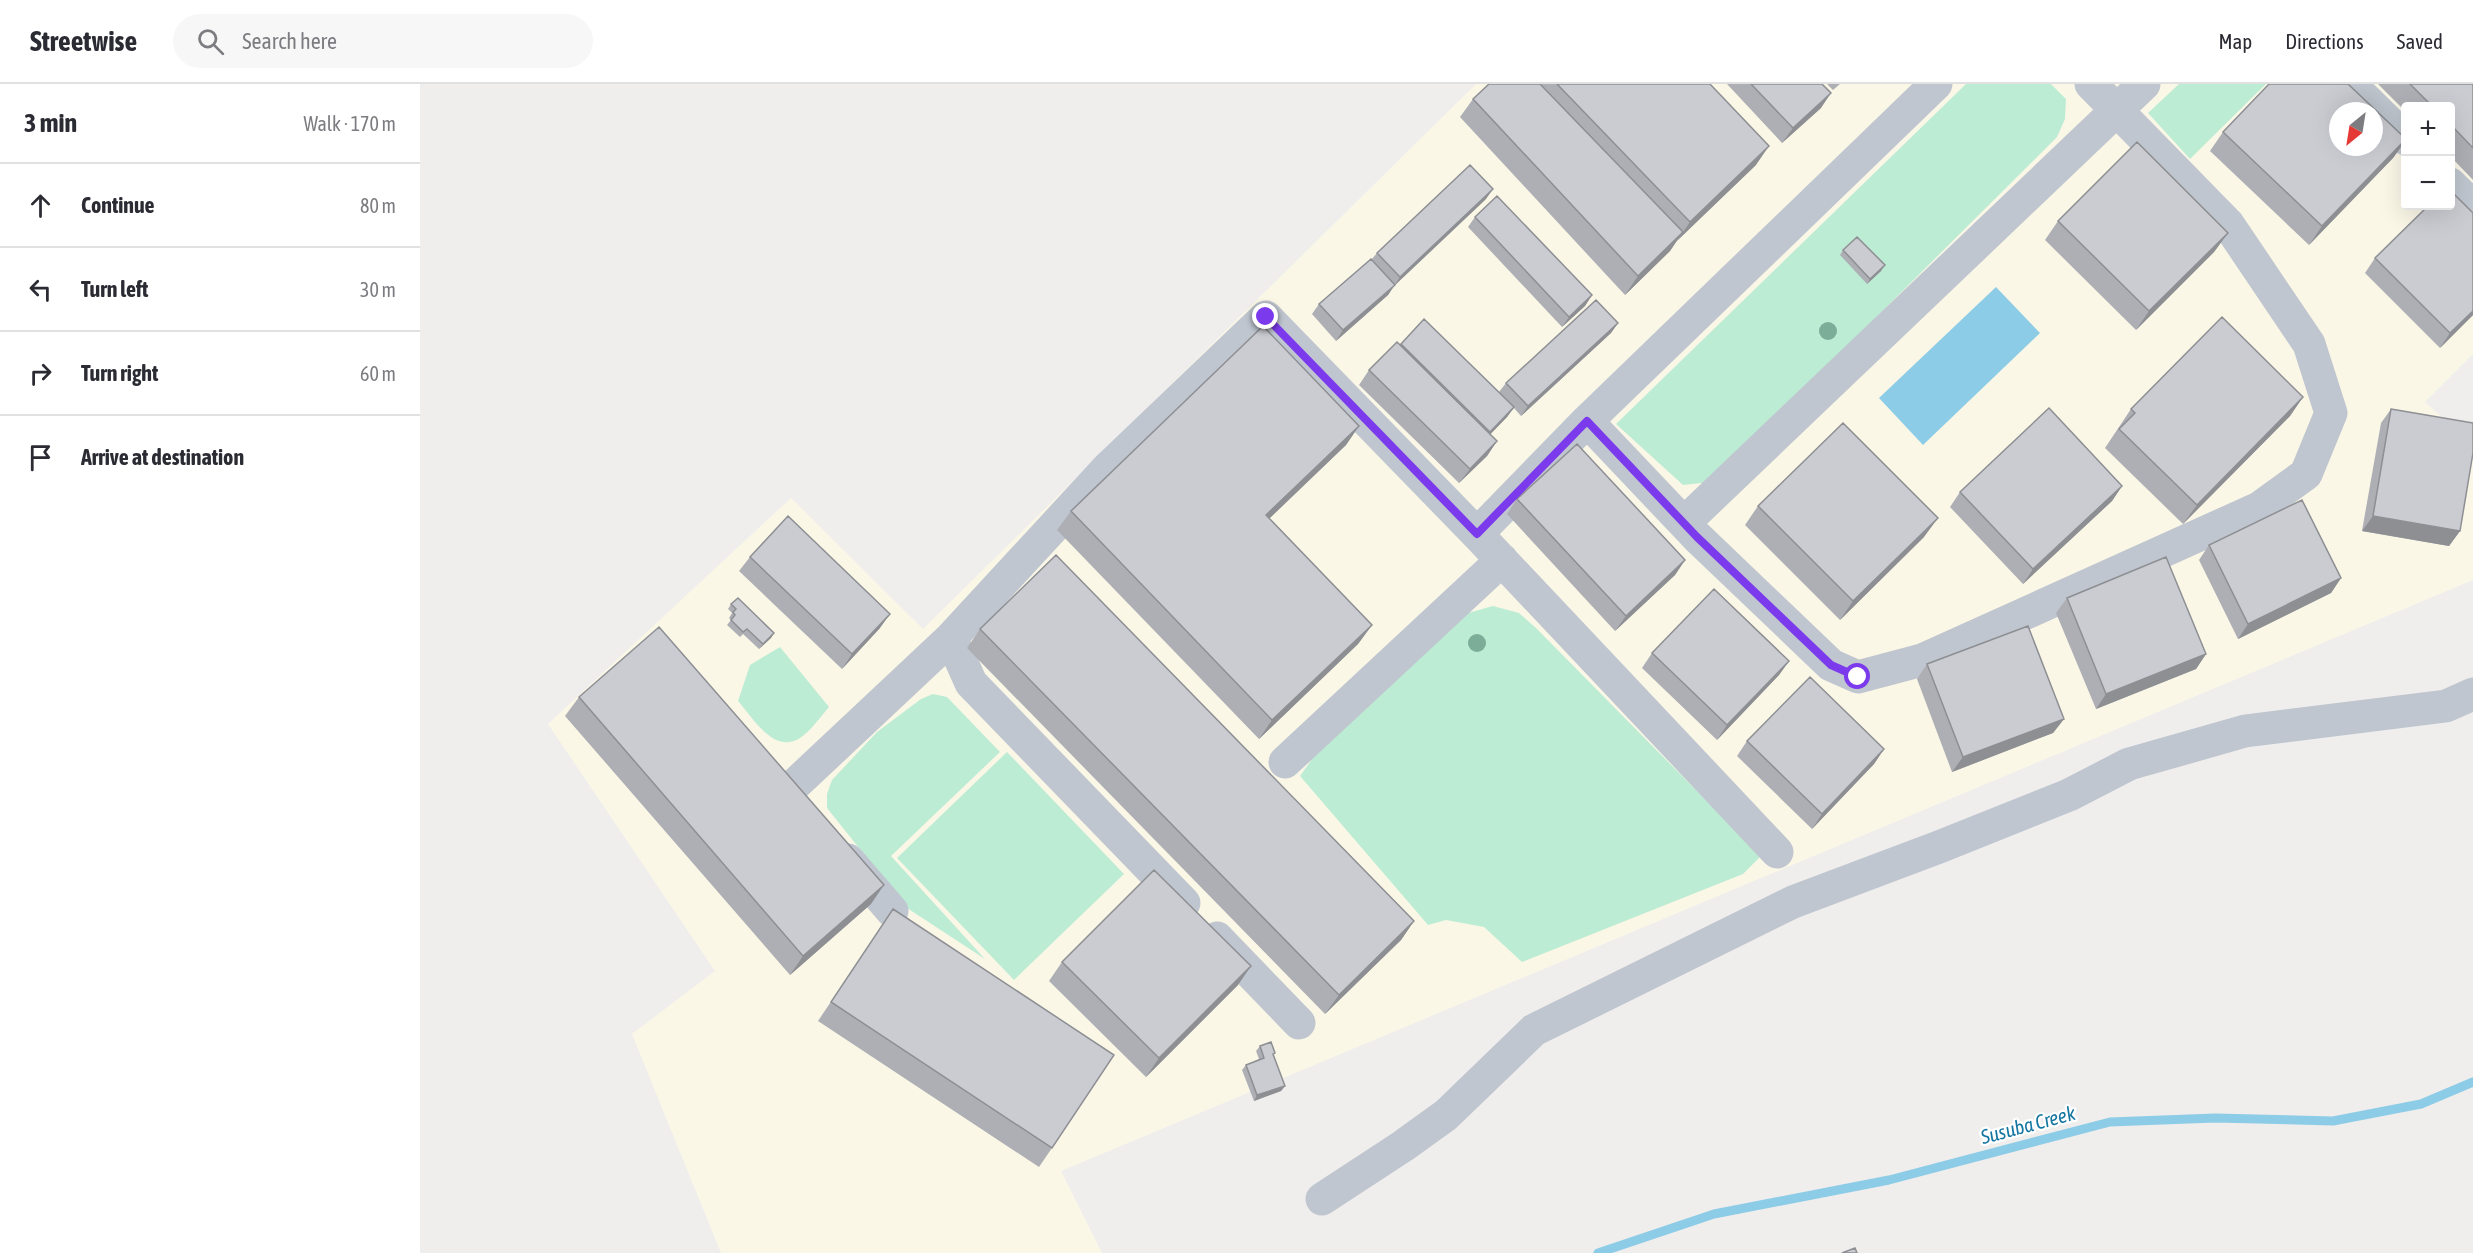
<!DOCTYPE html>
<meta charset="utf-8">
<style>
body{margin:0;font-family:"Asap Condensed",sans-serif;background:#f7f7f7;color:#2b2b33}
.controls{position:absolute;right:18px;top:18px;display:grid;overflow:hidden;border-radius:6px;box-shadow:0 6px 24px #0002}
.controls button{width:54px;height:54px;display:grid;place-items:center;padding:0;border:0;border-bottom:2px solid #e1e1e2;background:#fff;color:#2b2b33;font:30px sans-serif}
.compass{position:absolute;left:1909px;top:18px;width:54px;height:54px;border-radius:50%;background:#fff;box-shadow:0 6px 24px #0002;rotate:210deg}
.stop{position:absolute;width:18px;height:18px;margin:-14px;border:4px solid #7c3aed;border-radius:50%;background:#fff}
.stop.end{background:#7c3aed;border-color:#fff;box-shadow:0 2px 6px #0008}
.list{margin:0;padding:0;list-style:none}
h2{display:flex;justify-content:space-between;align-items:center;height:78px;margin:0;padding:0 24px;font-size:26px}
h2 small{font-size:20px;font-weight:400;color:#7c7c81}
.list li{display:grid;grid-template-columns:39px 1fr auto;gap:18px;align-items:center;box-sizing:border-box;height:84px;padding:0 24px;border-top:2px solid #e1e1e2}
.list b{display:block;font-size:22px;white-space:nowrap}
.list em{font-size:20px;font-style:normal;color:#7c7c81}
.icon{flex:none;width:33px;height:33px;fill:none;stroke:currentColor;stroke-width:2;stroke-linecap:round;stroke-linejoin:round}
.map{position:relative;flex:none;width:2053px;height:1169px;overflow:hidden}
header{display:flex;align-items:center;gap:36px;box-sizing:border-box;height:84px;padding:0 30px;background:#fff;border-bottom:2px solid #e1e1e2}
header strong{font-size:28px}
nav{display:flex;gap:33px;margin-inline-start:auto;font-size:21px}
.search{width:420px;height:54px;background:#f7f7f7;display:flex;align-items:center;gap:15px;box-sizing:border-box;padding:0 21px;border-radius:33px;color:#7c7c81;font-size:22px}
main{display:flex}
aside{flex:1;background:#fff}
.map>svg:first-child{display:block}
.commercial{fill:#fbf7e7;fill-rule:evenodd}
.green{fill:#bdecd4}
.water{fill:#8dcce7}
.lines{fill:none;stroke-linecap:round;stroke-linejoin:round}
.stream{stroke:#8dcce7;stroke-width:9}
.street{stroke:#bfc6cf;stroke-width:33}
.tree{fill:#7bad98}
.wall{fill:#aeafb5}
.shaded-wall{fill:#8d8f93}
.building{fill:#caccd2;stroke:#8d8f93;stroke-width:1.5;fill-rule:evenodd}
.route{stroke:#7c3aed;stroke-width:8}
.labels{text-anchor:middle;stroke-width:4.5;stroke-linejoin:round;paint-order:stroke}
.water-label{font-size:20px;font-style:italic;fill:#1375a0;stroke:#fff}
</style>
<header>
<strong>Streetwise</strong>
<div class="search"><svg class="icon" aria-label="search" viewBox="0 0 24 24"><circle cx="10" cy="10" r="6"/><path d="M15 15l6 6"/></svg>Search here</div>
<nav><a>Map</a><a>Directions</a><a>Saved</a></nav>
</header>
<main>
<aside>
<h2>3 min<small>Walk · 170 m</small></h2>
<ul class="list">
<li><svg class="icon" aria-label="ahead" viewBox="0 0 24 24"><path d="M12 20V5M6 11l6-6 6 6"/></svg><div><b>Continue</b></div><em>80 m</em></li>
<li><svg class="icon" aria-label="left" viewBox="0 0 24 24"><path d="M17 20v-9H6M10 6l-5 5 5 5"/></svg><div><b>Turn left</b></div><em>30 m</em></li>
<li><svg class="icon" aria-label="right" viewBox="0 0 24 24"><path d="M7 20v-9h11M14 6l5 5-5 5"/></svg><div><b>Turn right</b></div><em>60 m</em></li>
<li><svg class="icon" aria-label="arrive" viewBox="0 0 24 24"><path d="M6 21V4h12l-3 4 3 4H6"/></svg><div><b>Arrive at destination</b></div></li>
</ul>
</aside>
<div class="map">
<svg width="2053" height="1169" viewBox="0 0 2053 1169">
<rect width="100%" height="100%" fill="#f0eeed"/>
<path class="commercial" d="M1056,0H2053V270L2005,318L2053,361V496L641,1087L682,1169H301L212,950L295,887L128,640L371,414L503,545ZM1986,22H2030V122H1986ZM1918,27H1954V63H1918Z"/>
<path class="green" d="M1546,0H1631L1646,15L1645,35L1637,53L1291,398L1263,401L1196,340Z
M1759,0H1846L1770,75L1728,29Z
M1073,522L1099,529L1115,543L1341,772L1323,790L1102,878L1064,843L1026,836L1008,841L880,692L895,671L1048,529Z
M360,563L409,623C401,632 391,647 380,654C354,671 333,634 318,617L330,581Z
M513,610L527,613L580,668L471,772L565,875L487,824L407,724V710L412,696L457,648L501,615Z
M587,668L704,790L594,896L477,774Z"/>
<path class="water" d="M1576,203L1620,249L1503,361L1459,314Z"/>
<g class="lines">
<path class="stream" d="M1178,1169L1294,1130L1469,1096L1690,1038L1795,1034L1913,1037L2001,1020L2053,998"/>
<path class="street" d="M1930,0L1986,55
M2030,100L2053,122
M1167,337L1277,453L1411,581L1438,593L1502,576L1839,424L1886,390L1911,329L1889,260L1808,140L1671,0
M1264,439L1724,0
M1057,450L1357,768
M865,678L1082,476
M368,707L531,554
M428,776L472,827
M764,819L551,599L531,554L687,385L846,233L1057,450L1167,337L1516,0
M797,854L879,939
M902,1115L983,1062L1026,1031L1114,946L1373,818L1519,763L1649,711L1709,680L1825,647L2026,622L2053,610"/>
</g>
<g class="tree">
<circle cx="1408" cy="247" r="9"/>
<circle cx="1057" cy="559" r="9"/>
</g>
<path class="wall" d="M1069,0H1290L1336,81L1257,156L1250,167L1205,211L1040,33L1053,15Z
M1307,0H1402L1401,24L1362,59Z
M1407,0H1420L1413,6Z
M1958,0H2053V96L2031,73V22H1986V28Z
M1803,48L1986,56L1973,74L1889,161L1790,67Z
M1066,115L974,202L968,211L916,257L892,230L899,220L952,175L957,169Z
M2053,129V231L2020,264L1945,189L1955,174Z
M1055,133L1172,211L1165,222L1142,243L1048,143Z
M1638,137L1808,149L1794,168L1716,246L1625,156Z
M1423,166L1461,187L1447,200L1420,171Z
M1004,235L1079,308L1086,299L1198,239L1191,249L1101,332L1094,324L1087,333L1070,350L1077,357L1067,372L1039,399L939,301L949,286L980,261Z
M1883,313L1870,332L1763,440L1685,364L1711,325Z
M1971,325L2040,447L2029,462L1942,447L1961,339Z
M939,342L926,361L849,435L952,541L938,560L839,655L637,446L651,427Z
M1702,402L1692,417L1603,500L1530,423L1540,408Z
M1097,415L1265,476L1255,491L1195,547L1087,430Z
M1338,422L1504,453L1420,536L1325,441Z
M1789,461L1921,494L1911,509L1818,555L1779,476Z
M330,473L460,544L422,585L319,487Z
M1647,514L1786,570L1776,585L1676,625L1636,529Z
M311,520L354,549L351,554L339,565L323,550L320,553L307,541L311,536L309,534L312,529L308,525Z
M560,545L994,837L981,856L905,930L547,564Z
M1232,569L1369,577L1359,591L1297,656L1222,584Z
M1507,580L1644,635L1633,649L1532,688L1497,595Z
M159,613L451,820L370,891L145,632Z
M1327,657L1464,665L1454,680L1392,745L1317,672Z
M473,825L632,1064L619,1083L398,937Z
M642,878L818,901L726,993L629,897Z
M840,962L855,969L853,971L865,1002L861,1007L834,1017L822,986L826,981L839,975L836,967Z"/>
<path class="shaded-wall" d="M1411,9L1401,24L1362,59L1373,44Z
M1986,56L1973,74L1889,161L1902,142Z
M1349,62L1336,81L1257,157L1270,138Z
M1073,105L1066,115L974,202L968,211L916,257L923,246L974,202L980,193Z
M1263,148L1250,167L1205,211L1218,192Z
M1808,149L1794,168L1716,246L1729,227Z
M1465,181L1461,187L1447,200L1450,195Z
M1172,211L1165,222L1142,243L1149,233Z
M2053,227V231L2020,264L2030,249Z
M1198,239L1191,249L1101,332L1108,322Z
M1883,313L1870,332L1763,440L1777,421Z
M1094,323L1087,333L1063,358L1070,348Z
M939,342L926,361L833,450L846,431Z
M1077,357L1067,372L1039,399L1050,385Z
M1702,402L1692,417L1603,500L1613,485Z
M1953,432L2040,447L2029,462L1942,447Z
M1518,434L1504,453L1420,536L1433,517Z
M1265,476L1255,491L1195,547L1206,532Z
M1921,494L1911,509L1818,555L1828,540Z
M470,530L460,544L422,585L432,570Z
M952,541L938,560L839,655L852,636Z
M354,549L351,554L339,565L343,560Z
M1786,570L1776,585L1676,625L1686,610Z
M1369,577L1359,591L1297,656L1307,641Z
M1644,635L1633,649L1532,688L1543,673Z
M1464,665L1454,680L1392,745L1402,730Z
M464,801L451,820L370,891L383,872Z
M994,837L981,856L905,930L919,911Z
M831,882L818,901L726,993L739,974Z
M865,1002L861,1007L834,1017L837,1011Z"/>
<path class="building" d="M1069,0H1120L1263,148L1218,192L1053,15Z
M1137,0H1290L1349,62L1270,138Z
M1331,0H1402L1411,9L1373,44Z
M1849,0H1928L1986,55L1902,142L1803,48ZM1918,27H1954V63H1918Z
M1990,0H2053V64L2031,41V22H2012Z
M1717,58L1808,149L1729,227L1638,137Z
M1050,81L1073,105L980,193L957,169Z
M2031,107L2053,129V227L2030,249L1955,174L2008,122H2031Z
M1077,112L1172,211L1149,233L1055,133Z
M1437,153L1465,181L1450,195L1423,166Z
M951,175L975,201L923,246L899,220Z
M1176,216L1198,239L1108,322L1086,299Z
M1802,233L1883,313L1777,421L1699,345L1715,329L1711,325Z
M1004,235L1094,323L1070,348L981,260Z
M843,242L939,342L846,431L952,541L852,636L651,427Z
M977,258L1077,357L1050,385L949,286Z
M1629,324L1702,402L1613,485L1540,408Z
M1971,325L2053,339V369L2040,447L1953,432Z
M1423,339L1518,434L1433,517L1338,422Z
M1157,360L1265,476L1206,532L1097,415Z
M1882,416L1921,494L1828,540L1789,461Z
M368,432L470,530L432,570L330,473Z
M636,471L994,837L919,911L560,545Z
M1746,473L1786,570L1686,610L1647,514Z
M1294,505L1369,577L1307,641L1232,569Z
M318,514L354,549L343,560L327,545L323,548L311,536L315,531L313,528L316,525L311,520Z
M1608,542L1644,635L1543,673L1507,580Z
M239,543L464,801L383,872L159,613Z
M1390,593L1464,665L1402,730L1327,657Z
M734,786L831,882L739,974L642,878Z
M473,825L694,971L632,1064L411,918Z
M851,958L855,969L853,970L865,1002L837,1011L826,981L844,974L840,962Z
M1435,1164L1437,1169H1422Z"/>
<g class="lines">
<path class="route" d="M846,233L1057,450L1167,337L1277,453L1411,581L1438,593"/>
</g>
<g class="labels">
<g class="water-label">
<text transform="translate(1608 1041) rotate(-15)" y="7">Susuba Creek</text>
</g>
</g>
</svg>
<div class="controls">
<button>+</button>
<button>−</button>
</div>
<svg class="compass" viewBox="-18 -18 36 36"><path d="M0-13l5 13h-10z" fill="#e53935"/><path d="M0 13l5-13h-10z" fill="#7c7c81"/></svg>
<div class="stop" style="left:1438px;top:593px"></div>
<div class="stop end" style="left:846px;top:233px"></div>
</div>
</main>
